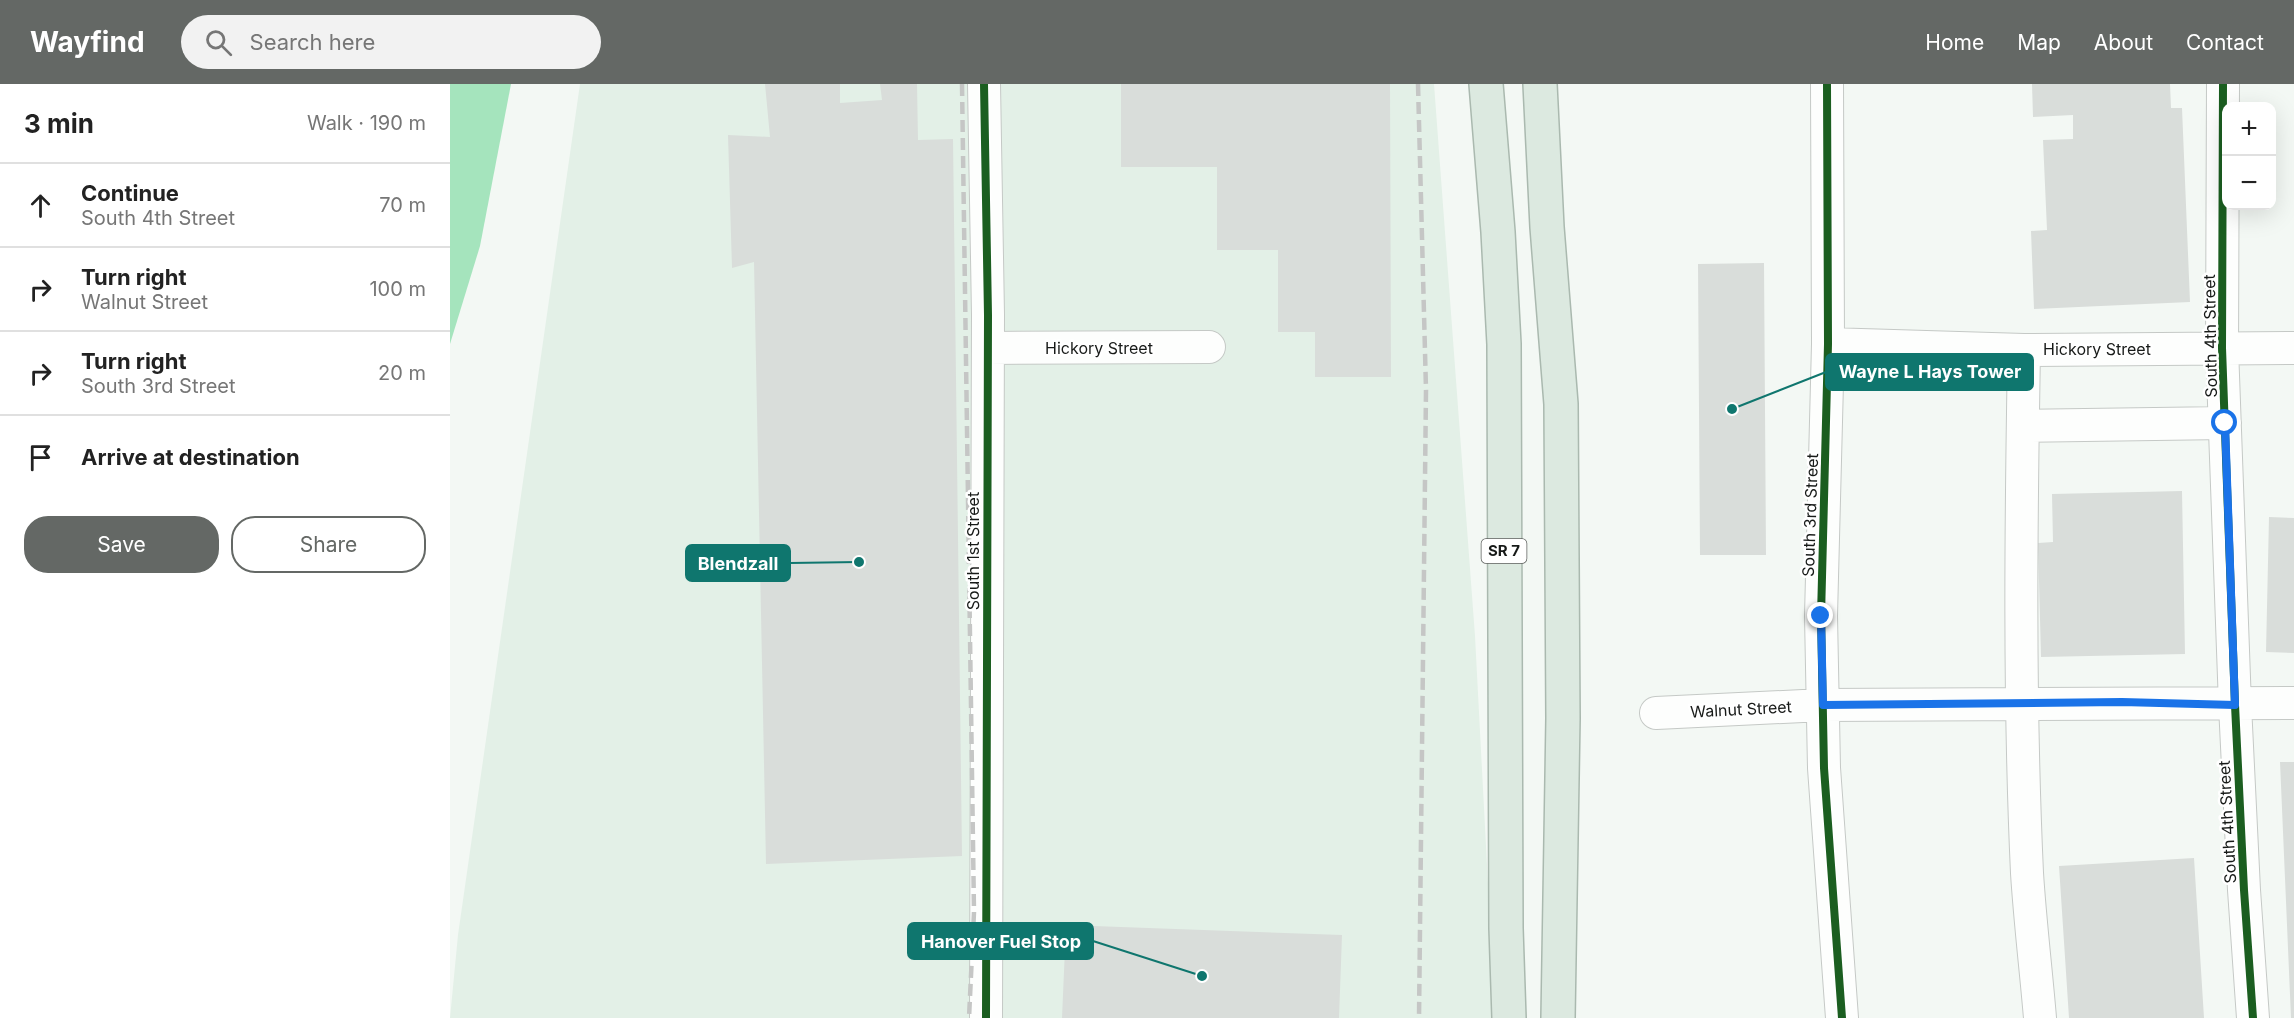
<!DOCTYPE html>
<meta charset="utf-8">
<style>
body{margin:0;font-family:Inter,sans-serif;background:#f2f2f2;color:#222}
.controls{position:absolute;right:18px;top:18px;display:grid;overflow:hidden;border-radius:12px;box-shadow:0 6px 24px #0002}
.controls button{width:54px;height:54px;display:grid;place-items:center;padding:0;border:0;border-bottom:2px solid #e0e0e0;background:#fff;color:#222;font:30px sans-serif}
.stop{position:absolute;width:18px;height:18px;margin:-14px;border:4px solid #1a73e8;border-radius:50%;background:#fff}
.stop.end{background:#1a73e8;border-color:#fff;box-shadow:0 2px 6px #0008}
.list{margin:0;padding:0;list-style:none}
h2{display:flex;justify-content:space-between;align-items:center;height:78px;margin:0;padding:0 24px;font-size:26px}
h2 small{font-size:20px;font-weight:400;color:#767676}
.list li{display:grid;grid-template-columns:39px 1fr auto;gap:18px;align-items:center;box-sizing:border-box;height:84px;padding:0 24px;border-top:2px solid #e0e0e0}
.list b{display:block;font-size:22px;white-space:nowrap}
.list p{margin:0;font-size:20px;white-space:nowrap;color:#767676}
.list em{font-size:20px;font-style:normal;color:#767676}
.actions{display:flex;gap:12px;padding:18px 24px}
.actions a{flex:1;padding:14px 0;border:2px solid #646865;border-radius:24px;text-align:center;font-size:21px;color:#646865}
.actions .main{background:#646865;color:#fff}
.icon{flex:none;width:33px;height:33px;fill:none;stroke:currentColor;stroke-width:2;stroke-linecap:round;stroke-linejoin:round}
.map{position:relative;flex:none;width:1844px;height:934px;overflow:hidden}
header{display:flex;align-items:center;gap:36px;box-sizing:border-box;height:84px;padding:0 30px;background:#646865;color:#fff}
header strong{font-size:28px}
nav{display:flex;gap:33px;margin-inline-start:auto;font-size:21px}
.search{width:420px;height:54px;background:#f2f2f2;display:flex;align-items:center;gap:15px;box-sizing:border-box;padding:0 21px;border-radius:33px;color:#767676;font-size:22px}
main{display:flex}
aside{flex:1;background:#fff}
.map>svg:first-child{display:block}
.built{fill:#e3f0e7}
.water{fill:#a5e4bd}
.building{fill:#d9ddda}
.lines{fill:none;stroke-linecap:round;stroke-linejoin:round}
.minor-casing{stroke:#c5c9c6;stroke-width:34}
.highway-casing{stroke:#aab9af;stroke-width:36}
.minor{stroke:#fdfefd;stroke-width:32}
.highway{stroke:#dce9e0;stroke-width:33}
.rail{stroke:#c5c6c5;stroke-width:4.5;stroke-dasharray:12 6;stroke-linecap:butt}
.cycleway-casing{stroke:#fff;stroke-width:11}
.cycleway{stroke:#1b5e20;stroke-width:8}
.route{stroke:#1a73e8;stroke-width:8}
.labels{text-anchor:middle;stroke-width:5;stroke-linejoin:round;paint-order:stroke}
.shield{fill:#fff;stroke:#5d5f5d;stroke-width:1.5}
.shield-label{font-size:15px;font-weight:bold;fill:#171a18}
.street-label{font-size:16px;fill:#171a18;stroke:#fff}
.leader{fill:none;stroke:#0f766e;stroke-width:2}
.callout-dot{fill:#0f766e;stroke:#fff;stroke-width:2}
.callout{fill:#0f766e;stroke:#0f766e;stroke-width:2}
.callout-label{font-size:18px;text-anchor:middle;font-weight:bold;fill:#fff}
</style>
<header>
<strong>Wayfind</strong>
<div class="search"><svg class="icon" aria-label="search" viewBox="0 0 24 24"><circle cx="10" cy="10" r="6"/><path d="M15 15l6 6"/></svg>Search here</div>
<nav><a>Home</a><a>Map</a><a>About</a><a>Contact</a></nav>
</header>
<main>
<aside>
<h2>3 min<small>Walk · 190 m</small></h2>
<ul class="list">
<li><svg class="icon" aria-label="ahead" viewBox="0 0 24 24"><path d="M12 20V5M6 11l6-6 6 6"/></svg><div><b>Continue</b><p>South 4th Street</p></div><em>70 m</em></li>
<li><svg class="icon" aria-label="right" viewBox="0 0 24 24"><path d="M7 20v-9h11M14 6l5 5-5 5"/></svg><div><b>Turn right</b><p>Walnut Street</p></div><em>100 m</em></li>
<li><svg class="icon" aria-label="right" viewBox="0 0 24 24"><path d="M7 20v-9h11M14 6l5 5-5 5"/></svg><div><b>Turn right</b><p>South 3rd Street</p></div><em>20 m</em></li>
<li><svg class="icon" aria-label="arrive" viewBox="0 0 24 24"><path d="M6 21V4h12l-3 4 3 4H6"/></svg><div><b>Arrive at destination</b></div></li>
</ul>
<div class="actions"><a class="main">Save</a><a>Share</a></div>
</aside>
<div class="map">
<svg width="1844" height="934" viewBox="0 0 1844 934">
<rect width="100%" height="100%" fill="#f3f8f4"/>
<path class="built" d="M130,0H984L1025,552L1045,934H0L8,851Z"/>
<path class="water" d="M0,0H61L30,162L0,260Z"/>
<path class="building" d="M315,0H390V19L432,16L430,0H467L468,56L503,55L512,772L316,780L304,178L282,184L278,51L320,53Z
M671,0H940L941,293H865V248H828V166H767V83H671Z
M1582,0H1720L1721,24H1732L1740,218L1584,225L1581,147L1597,146L1593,56L1623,55V31L1583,33Z
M1314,179L1316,471H1250L1248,180Z
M1732,407L1735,570L1591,573L1588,459L1603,458L1602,410Z
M1819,433L1844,434V569L1816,568Z
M1830,678H1844V934H1841Z
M1744,774L1754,934H1619L1609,782Z
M616,841L892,851L889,934H612Z"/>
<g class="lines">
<defs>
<path id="minor" d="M534,0L538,231L536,934
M1377,0L1378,260L1371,532L1374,684L1392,934
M1773,0L1772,264L1785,621L1794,806L1803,934
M1378,260L1574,266L1844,264
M538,264L759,263
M1574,266C1571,440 1569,615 1577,789C1580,837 1586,886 1590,934
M1573,342L1775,339
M1206,629L1373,621L1844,619"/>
<path id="highway" d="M1036,0L1048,148L1054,260L1056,844L1059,934
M1090,0L1097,143L1111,320L1113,634L1108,934"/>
</defs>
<use href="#minor" class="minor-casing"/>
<use href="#highway" class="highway-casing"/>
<use href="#minor" class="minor"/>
<use href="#highway" class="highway"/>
<path class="rail" d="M512,0L524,828L519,934
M968,0L976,306L969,934"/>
<defs>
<path id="cycleway" d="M534,0L538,231L536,934
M1377,0L1378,260L1371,532L1374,684L1392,934
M1773,0L1772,264L1785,621L1794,806L1803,934"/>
</defs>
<use href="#cycleway" class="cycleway-casing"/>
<use href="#cycleway" class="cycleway"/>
</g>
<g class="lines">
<path class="route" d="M1371,532L1373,621L1672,618L1785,621L1775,339"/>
</g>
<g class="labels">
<rect class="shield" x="1031.5" y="455" width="45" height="24" rx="4.5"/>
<g class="shield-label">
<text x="1054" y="472">SR 7</text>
</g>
<g class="street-label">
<text transform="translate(1760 252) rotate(-91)" y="6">South 4th Street</text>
<text x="649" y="270">Hickory Street</text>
<text x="1647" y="271">Hickory Street</text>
<text transform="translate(1360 431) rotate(-88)" y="6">South 3rd Street</text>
<text transform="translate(523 467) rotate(-90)" y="6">South 1st Street</text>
<text transform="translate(1291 625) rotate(-3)" y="6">Walnut Street</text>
<text transform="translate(1777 738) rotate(-93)" y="6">South 4th Street</text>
</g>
</g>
<path class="leader" d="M1282 325L1376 288M409 478L340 479M752 892L643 857"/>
<g class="callout-dot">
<circle cx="1282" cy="325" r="6"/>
<circle cx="409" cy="478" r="6"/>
<circle cx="752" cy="892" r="6"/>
</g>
<g class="callout">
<rect x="1376" y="270" width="207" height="36" rx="6"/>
<rect x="236" y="461" width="104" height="36" rx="6"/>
<rect x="458" y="839" width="185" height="36" rx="6"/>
</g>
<g class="callout-label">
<text x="1480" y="294">Wayne L Hays Tower</text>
<text x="288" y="486">Blendzall</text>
<text x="551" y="864">Hanover Fuel Stop</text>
</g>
</svg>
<div class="controls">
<button>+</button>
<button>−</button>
</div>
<div class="stop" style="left:1775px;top:339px"></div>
<div class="stop end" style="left:1371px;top:532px"></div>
</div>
</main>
